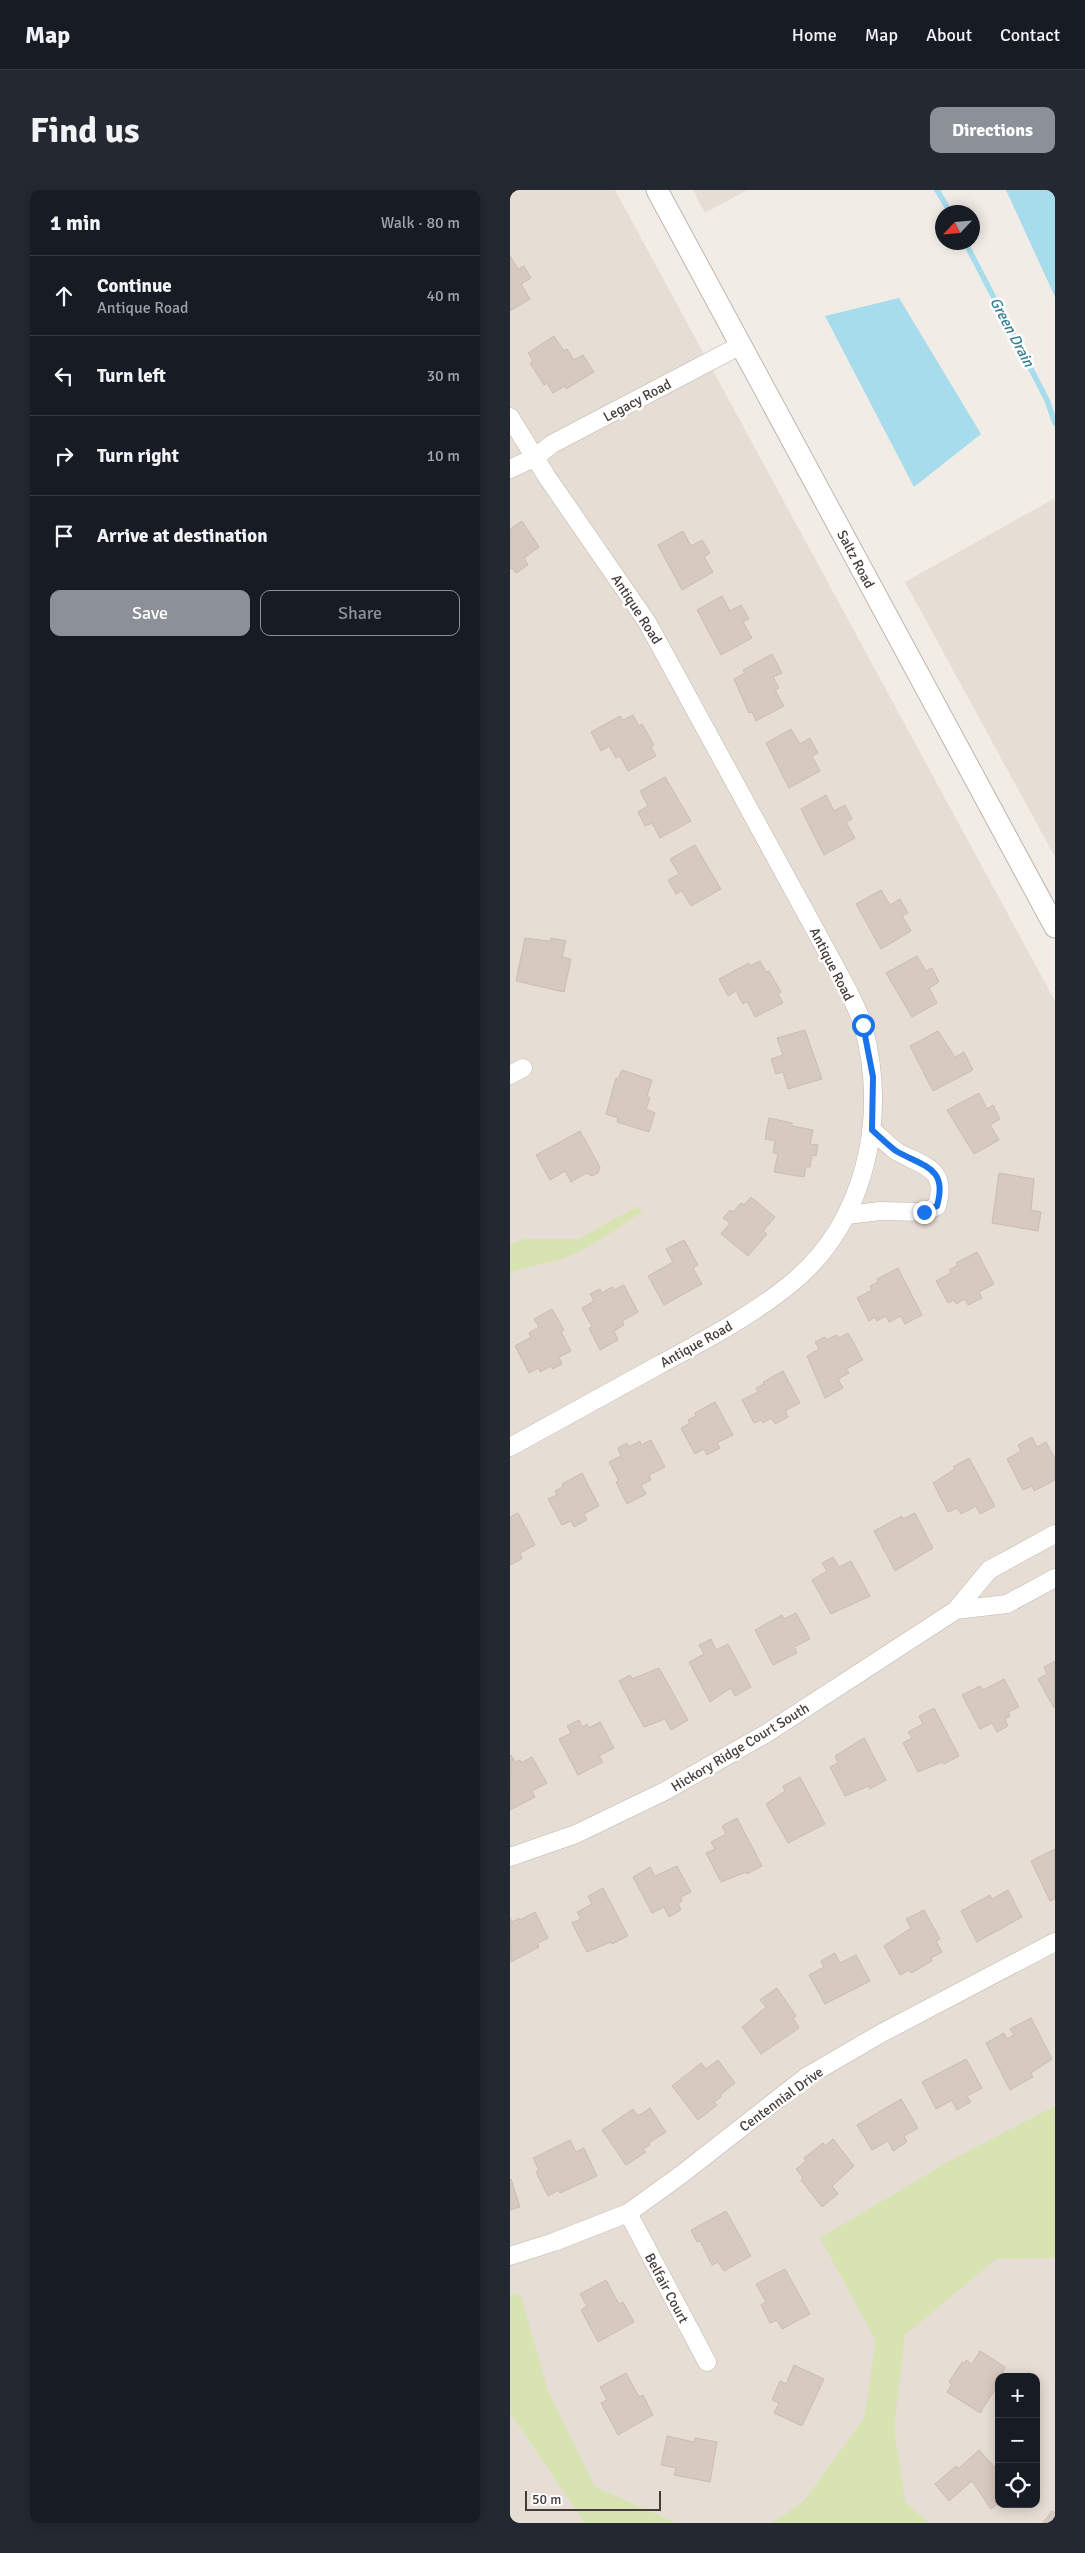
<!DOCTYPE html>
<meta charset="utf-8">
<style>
body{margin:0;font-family:Signika,sans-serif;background:#242831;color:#f1f3f6}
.controls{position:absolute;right:15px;bottom:15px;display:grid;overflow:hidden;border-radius:10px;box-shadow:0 2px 12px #0003}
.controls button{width:45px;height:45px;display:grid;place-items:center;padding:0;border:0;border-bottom:1px solid #363941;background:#171b24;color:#f1f3f6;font:25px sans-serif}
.compass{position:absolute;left:425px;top:15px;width:45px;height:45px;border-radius:50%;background:#171b24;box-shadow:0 2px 12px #0003;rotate:244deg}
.scale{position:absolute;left:15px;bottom:12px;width:136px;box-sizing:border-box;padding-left:5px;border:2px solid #443c36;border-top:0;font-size:14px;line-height:18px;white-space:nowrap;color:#443c36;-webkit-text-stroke:4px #fff;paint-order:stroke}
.stop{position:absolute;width:15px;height:15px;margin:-11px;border:4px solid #1a73e8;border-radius:50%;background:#fff}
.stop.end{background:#1a73e8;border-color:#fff;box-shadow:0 1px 5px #0008}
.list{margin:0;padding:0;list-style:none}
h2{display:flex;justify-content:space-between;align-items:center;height:65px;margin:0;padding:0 20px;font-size:21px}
h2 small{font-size:16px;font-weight:400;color:#9ea1a6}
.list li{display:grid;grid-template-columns:32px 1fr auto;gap:15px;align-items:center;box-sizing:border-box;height:80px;padding:0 20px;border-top:1px solid #363941}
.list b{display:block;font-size:19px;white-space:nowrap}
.list p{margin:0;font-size:16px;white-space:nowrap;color:#9ea1a6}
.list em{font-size:16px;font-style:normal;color:#9ea1a6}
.actions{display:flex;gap:10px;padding:15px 20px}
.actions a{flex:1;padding:11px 0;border:1px solid #8c9099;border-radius:10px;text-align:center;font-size:18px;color:#8c9099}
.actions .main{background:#8c9099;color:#fff}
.icon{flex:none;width:28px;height:28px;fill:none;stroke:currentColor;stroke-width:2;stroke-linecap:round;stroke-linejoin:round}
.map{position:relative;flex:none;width:545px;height:2333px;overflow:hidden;border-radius:10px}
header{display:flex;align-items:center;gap:30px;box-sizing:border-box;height:70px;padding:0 25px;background:#171b24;border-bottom:1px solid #363941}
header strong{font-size:24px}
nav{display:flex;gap:28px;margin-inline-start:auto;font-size:18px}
.intro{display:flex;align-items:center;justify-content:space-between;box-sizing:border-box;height:120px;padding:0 30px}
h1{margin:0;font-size:35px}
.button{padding:12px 22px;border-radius:10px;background:#8c9099;color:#fff;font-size:18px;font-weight:700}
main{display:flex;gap:30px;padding:0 30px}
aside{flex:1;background:#171b24;border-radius:10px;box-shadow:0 2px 12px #0003}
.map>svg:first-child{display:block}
.residential{fill:#e6ddd5;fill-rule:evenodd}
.green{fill:#d7e4b1}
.water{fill:#a6dcec}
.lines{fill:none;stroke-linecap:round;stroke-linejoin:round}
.stream{stroke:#a6dcec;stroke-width:5.5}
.building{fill:#d6c9bf;stroke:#cdbcb0}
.minor-casing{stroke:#c0b5ac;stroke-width:19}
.tertiary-casing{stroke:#c0b5ac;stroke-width:23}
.minor{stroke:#fff;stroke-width:18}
.tertiary{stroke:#fff;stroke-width:21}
.route{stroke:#1a73e8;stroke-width:6}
.labels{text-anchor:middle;stroke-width:5;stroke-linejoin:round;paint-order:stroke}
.street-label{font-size:14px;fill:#443c36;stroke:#fff}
.water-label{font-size:15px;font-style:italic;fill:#307c93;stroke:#fff}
</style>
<header>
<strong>Map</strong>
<nav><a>Home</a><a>Map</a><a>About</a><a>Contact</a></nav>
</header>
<div class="intro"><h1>Find us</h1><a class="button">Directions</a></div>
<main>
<aside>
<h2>1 min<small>Walk · 80 m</small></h2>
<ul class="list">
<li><svg class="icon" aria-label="ahead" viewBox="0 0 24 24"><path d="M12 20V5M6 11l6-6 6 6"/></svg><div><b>Continue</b><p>Antique Road</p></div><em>40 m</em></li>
<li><svg class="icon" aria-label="left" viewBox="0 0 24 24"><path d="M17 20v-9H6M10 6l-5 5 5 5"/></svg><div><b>Turn left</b></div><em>30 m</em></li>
<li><svg class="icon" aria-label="right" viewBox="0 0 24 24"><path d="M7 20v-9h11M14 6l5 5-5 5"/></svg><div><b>Turn right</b></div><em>10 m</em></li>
<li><svg class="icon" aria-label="arrive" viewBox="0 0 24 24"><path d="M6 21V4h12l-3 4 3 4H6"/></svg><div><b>Arrive at destination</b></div></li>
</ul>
<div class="actions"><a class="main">Save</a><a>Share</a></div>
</aside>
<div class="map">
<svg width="545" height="2333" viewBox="0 0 545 2333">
<rect width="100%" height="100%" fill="#f2ece6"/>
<path class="residential" d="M0,0H105L545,811V2333H0ZM489,2187H526V2314H489Z
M183,0H237L195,23Z
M545,308V667L395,392Z"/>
<path class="green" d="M128,1016L132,1022C107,1038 80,1059 52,1069C34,1075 17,1074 0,1084V1055L13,1049H69Z
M545,1916V2068L486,2069L395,2145L384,2238L395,2312L419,2333H262L294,2311L354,2228L366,2151L310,2048L436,1973Z
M10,2103L38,2201L85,2297L166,2333H75L0,2223V2106Z"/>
<path class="water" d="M496,0H545V107Z
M389,108L471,244L404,297L315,126Z"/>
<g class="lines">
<path class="stream" d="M427,0L440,22
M455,52L537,210L545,233"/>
</g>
<path class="building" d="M0,66L8,79L14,76L21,88L11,94L20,109L0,121Z
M44,146L54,161L57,159L64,170L73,165L84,182L56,199L55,196L43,203L37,193L34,195L20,173L23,171L18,163Z
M12,331L29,357L14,368L18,375L6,383L2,378L0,379V339Z
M173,341L181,356L192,350L200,363L194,367L203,382L172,400L148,355Z
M212,406L220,421L231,415L239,429L233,432L242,448L211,465L187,420Z
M262,464L272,483L263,487L269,498L265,500L274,516L246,531L242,522L239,523L224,489L235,483L233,480Z
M123,525L129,536L132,534L144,555L141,557L146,566L118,581L110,566L106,568L99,556L91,561L81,542L110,526L113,530Z
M281,539L290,554L300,548L308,563L302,566L310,581L279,598L256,553Z
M155,587L181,631L150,648L142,633L135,636L128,622L138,616L130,601Z
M316,605L324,621L335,615L342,629L336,632L345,648L314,665L291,619Z
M185,655L211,699L181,716L172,701L166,704L158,690L169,684L160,669Z
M371,700L380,715L390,709L398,723L392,726L401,741L371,759L346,714Z
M15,748L40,751L41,748L56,751L52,767L61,769L54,802L6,791Z
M407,766L416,781L422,778L429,792L419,798L427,813L402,827L376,783Z
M250,771L256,782L259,781L271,802L268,804L273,813L245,827L237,811L233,814L226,801L218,806L209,789L239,773L240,776Z
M295,840L312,889L278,899L273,882L266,884L261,869L273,865L267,848Z
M428,841L445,867L454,862L463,880L423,901L400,856Z
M112,880L142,890L137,906L140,908L136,919L145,923L139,942L107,932L108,928L96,924L106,888L108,889Z
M469,903L477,919L483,915L490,929L480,935L489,950L464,964L437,920Z
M259,928L282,933V936L303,940L300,954L308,955L306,966L302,965L300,977H296L294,987L264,982L268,963H263L265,951L255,949Z
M70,941L90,977L88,983L82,986L76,983L61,992L55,981L40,990L26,965Z
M489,983L524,989L521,1020L531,1022L528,1041L482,1033Z
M241,1007L265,1027L253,1041L257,1044L238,1066L211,1044L220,1033L213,1028L220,1020L223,1022L231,1013L234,1015Z
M174,1050L188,1075L183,1078L192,1094L154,1115L138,1086L163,1072L156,1059Z
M467,1062L484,1094L469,1102L472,1108L458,1115L455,1109L446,1114L444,1110L438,1113L426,1091L441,1083L439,1080L448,1075L446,1073Z
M388,1078L412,1125L395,1134L391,1126L379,1132L376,1126L367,1131L365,1127L359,1131L347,1108L362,1100L360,1096L368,1092L367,1089Z
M114,1095L128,1122L112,1131L114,1135L104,1141L108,1150L90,1160L79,1138L82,1137L72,1118L84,1111L80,1104L90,1099L92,1103L102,1097L104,1100Z
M42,1119L54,1140L51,1142L61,1161L49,1167L52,1174L43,1179L41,1176L30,1182L29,1178L19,1183L5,1156L21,1147L19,1143L29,1137L24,1129Z
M338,1143L353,1170L336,1179L339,1183L328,1189L333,1198L315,1208L297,1166L309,1159L305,1152L315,1147L316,1150L327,1145L329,1148Z
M273,1181L290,1213L275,1221L278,1227L265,1234L261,1228L253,1233L251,1230L244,1233L232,1210L248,1202L246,1198L254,1194L253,1192Z
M205,1212L223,1245L207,1253L210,1258L197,1265L194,1259L185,1264L171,1238L180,1233L178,1230L186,1226L185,1223Z
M522,1247L527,1257L536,1252L545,1269V1290L524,1301L522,1296L513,1300L497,1269L511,1261L508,1255Z
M141,1250L155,1277L139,1285L141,1290L131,1295L136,1304L117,1314L106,1292L109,1291L99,1272L111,1266L108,1258L117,1253L119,1257L130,1251L131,1255Z
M459,1268L485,1316L470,1324L466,1316L451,1324L447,1318L438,1322L423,1293L445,1279L443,1277Z
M72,1283L89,1316L74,1324L77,1330L64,1337L61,1331L52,1335L38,1309L47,1305L45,1301L53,1297L52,1294Z
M8,1323L25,1355L10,1363L12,1369L0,1375V1327Z
M405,1323L423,1358L385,1381L364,1341L392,1326L393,1329Z
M323,1367L329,1377L341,1371L360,1406L321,1424L302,1390L317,1381L312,1373Z
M286,1423L300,1449L284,1457L287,1463L263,1475L245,1440L272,1425L274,1429Z
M201,1449L206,1460L218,1454L241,1497L225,1506L221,1498L200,1512L179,1472L194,1464L189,1455Z
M545,1471V1517L544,1518L528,1489L537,1484L534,1477Z
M149,1478L178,1530L161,1540L155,1529L134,1537L109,1491L120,1485L122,1489Z
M494,1489L509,1517L498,1522L500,1526L495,1529L498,1536L487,1542L482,1533L470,1539L452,1505L470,1496L473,1500Z
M424,1518L449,1566L434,1574L432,1572L408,1582L393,1553L402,1548L398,1542L413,1534L409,1526Z
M69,1530L72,1537L77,1534L79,1538L90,1532L104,1558L89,1566L93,1572L68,1585L49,1549L61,1543L57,1536Z
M354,1548L376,1590L360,1599L359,1596L335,1606L320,1577L328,1573L325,1566Z
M1,1565L5,1572L10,1570L11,1573L22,1567L37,1593L22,1601L25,1607L0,1620Z
M290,1587L315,1634L278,1653L256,1614L275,1601L273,1596Z
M227,1628L252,1676L237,1684L236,1682L211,1692L196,1663L205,1659L201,1652L216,1644L212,1636Z
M545,1659V1709L540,1711L521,1671Z
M167,1676L181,1702L171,1707L172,1711L168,1714L171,1720L159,1727L154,1717L142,1723L123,1687L140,1677L145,1686Z
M93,1698L118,1746L102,1754L101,1752L77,1762L62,1733L71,1729L67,1722L82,1714L78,1706Z
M498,1700L512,1727L467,1752L451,1721L480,1705L482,1709Z
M414,1720L430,1749L426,1751L432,1762L421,1768L422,1771L401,1783L399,1780L390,1785L374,1756L401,1738L396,1729Z
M25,1722L38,1748L28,1753L29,1757L1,1772L0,1728L2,1732L9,1728L10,1730Z
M325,1763L330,1773L346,1765L360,1791L315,1814L299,1785L314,1777L311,1771Z
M267,1798L286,1826L283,1828L289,1838L251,1864L232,1837L256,1817L250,1810Z
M521,1828L542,1869L521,1883L523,1887L500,1900L476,1853L494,1843L497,1849L504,1845L500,1839Z
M456,1869L472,1898L457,1906L461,1912L447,1920L442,1910L426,1919L412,1892Z
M208,1870L225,1893L210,1905L211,1907L204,1912L207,1915L188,1930L162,1896L191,1873L196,1879Z
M391,1909L408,1938L394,1946L397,1952L383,1961L378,1951L362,1960L347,1935Z
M140,1918L156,1942L139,1953L140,1955L133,1959L136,1962L116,1975L92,1940L123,1919L128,1926Z
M323,1949L344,1976L322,1996L328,2004L312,2017L291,1990L293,1988L286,1979L296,1971L294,1968L313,1953L315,1956Z
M60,1950L66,1962L74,1958L87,1986L50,2003L49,2000L38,2006L26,1982L29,1980L23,1968Z
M1,1989L10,2017L0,2020V1990Z
M216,2021L241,2066L214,2081L208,2072L202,2075L190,2051L187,2052L181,2040Z
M275,2079L300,2124L272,2139L267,2130L260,2133L251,2115L256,2112L246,2094Z
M96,2090L109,2114L113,2112L124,2132L88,2152L71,2120L77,2116L70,2104Z
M470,2161L495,2177L492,2185L489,2187L485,2195L487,2196L470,2223L437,2202L442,2194L439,2192L452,2172L454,2174L456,2170L462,2174Z
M284,2175L314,2189L292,2236L264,2223L269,2213L262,2210L270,2191L276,2194Z
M116,2183L129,2207L133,2205L143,2225L108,2245L91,2213L97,2210L90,2197Z
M157,2246L184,2252L185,2248L207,2252L200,2292L164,2285L166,2278L151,2275Z
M469,2260L489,2282V2313L481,2319L462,2291L439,2311L425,2294L446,2276L448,2279Z
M542,2321L545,2323V2333H533Z"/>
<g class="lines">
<defs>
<path id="minor" d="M0,227L37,287L137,432L333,791C340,805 349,821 353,836C379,928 355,1035 278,1096C238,1128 193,1151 149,1175C99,1202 50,1230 0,1257
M0,279L26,267L42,254L231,155
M0,885L13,878
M337,1025L370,1021L414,1022L427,1016C438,977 414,977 386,961C378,955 370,947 362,940
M446,1420L497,1414L545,1388
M0,1667L66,1644L155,1601L257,1543L446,1420L479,1380L545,1344
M118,2023L197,2172
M0,2066L44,2052L118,2023L172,1984L296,1887L370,1844L545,1752"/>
<path id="tertiary" d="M147,0L545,737"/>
</defs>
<use href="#minor" class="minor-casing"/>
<use href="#tertiary" class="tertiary-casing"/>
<use href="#minor" class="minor"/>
<use href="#tertiary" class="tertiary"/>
</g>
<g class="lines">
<path class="route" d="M353,835L363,887L362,940C370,947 378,955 386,961C414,977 438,977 427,1016L414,1022"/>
</g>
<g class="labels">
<g class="street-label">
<text transform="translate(127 210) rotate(-28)" y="5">Legacy Road</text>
<text transform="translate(346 369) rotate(62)" y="5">Saltz Road</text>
<text transform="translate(127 419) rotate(57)" y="5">Antique Road</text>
<text transform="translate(322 774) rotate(63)" y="5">Antique Road</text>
<text transform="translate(186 1154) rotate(-29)" y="5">Antique Road</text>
<text transform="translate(230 1557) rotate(-31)" y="5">Hickory Ridge Court South</text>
<text transform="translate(271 1909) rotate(-36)" y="5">Centennial Drive</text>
<text transform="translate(157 2098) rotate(62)" y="5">Belfair Court</text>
</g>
<g class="water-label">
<text transform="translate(502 142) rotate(62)" y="5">Green Drain</text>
</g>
</g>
</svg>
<div class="controls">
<button>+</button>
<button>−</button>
<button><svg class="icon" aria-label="locate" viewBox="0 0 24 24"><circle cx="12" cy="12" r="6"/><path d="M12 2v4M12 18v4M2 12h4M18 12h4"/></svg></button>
</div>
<svg class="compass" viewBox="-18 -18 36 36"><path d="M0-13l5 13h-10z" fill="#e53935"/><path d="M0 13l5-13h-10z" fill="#9ea1a6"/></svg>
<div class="scale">50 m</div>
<div class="stop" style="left:353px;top:835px"></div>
<div class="stop end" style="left:414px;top:1022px"></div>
</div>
</main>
